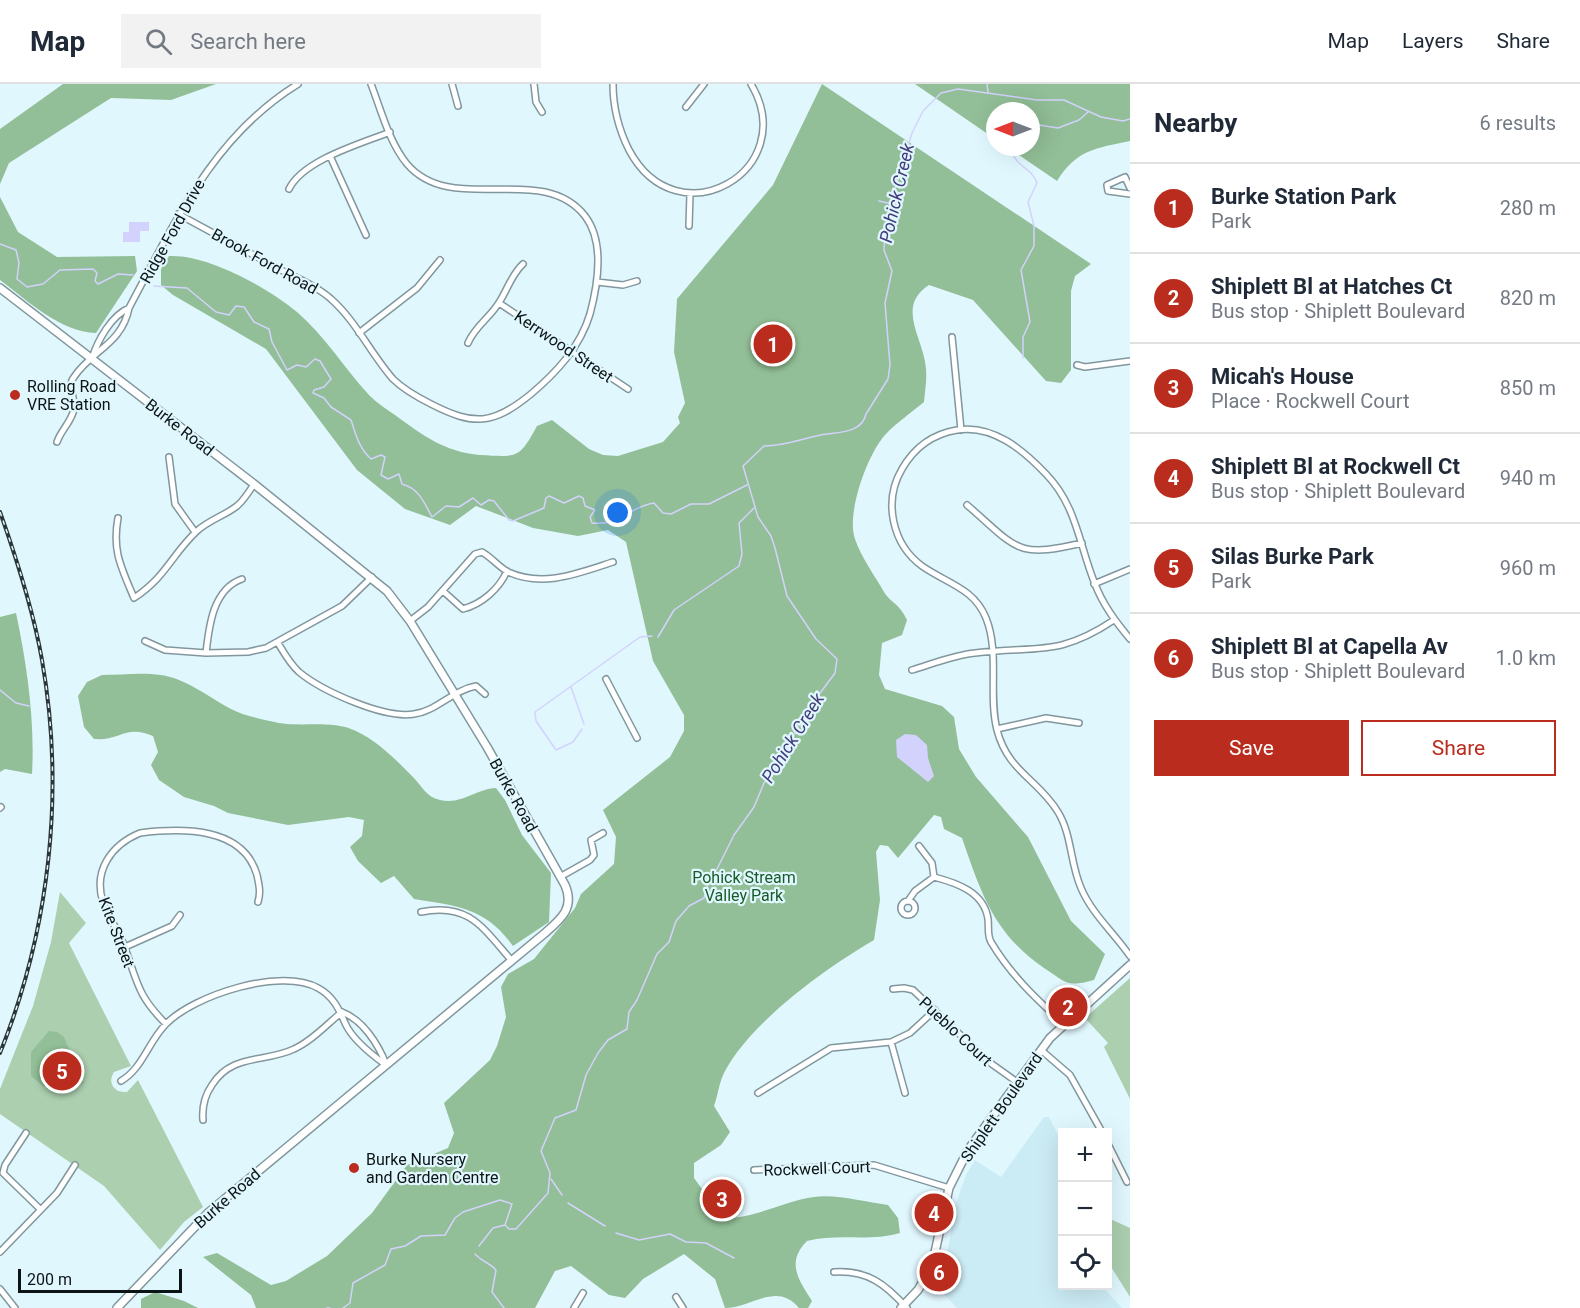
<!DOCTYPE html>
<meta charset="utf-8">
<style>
body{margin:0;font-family:Roboto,sans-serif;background:#f2f2f3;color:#1f2937}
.controls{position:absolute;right:18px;bottom:18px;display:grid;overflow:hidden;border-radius:0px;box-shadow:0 6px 24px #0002}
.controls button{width:54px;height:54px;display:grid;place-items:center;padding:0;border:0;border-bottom:2px solid #e0e1e3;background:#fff;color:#1f2937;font:30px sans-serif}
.compass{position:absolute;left:986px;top:18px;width:54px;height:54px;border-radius:50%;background:#fff;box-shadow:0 6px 24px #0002;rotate:270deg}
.scale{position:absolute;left:18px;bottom:15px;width:164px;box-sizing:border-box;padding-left:6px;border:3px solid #0c1416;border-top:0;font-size:16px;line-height:21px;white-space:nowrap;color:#0c1416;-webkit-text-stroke:4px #e0f7fe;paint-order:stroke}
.you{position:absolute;left:618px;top:429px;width:21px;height:21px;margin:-15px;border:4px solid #fff;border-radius:50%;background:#1a73e8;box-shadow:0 0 0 9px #1a73e833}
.badge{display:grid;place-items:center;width:39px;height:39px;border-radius:50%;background:#ba2c1d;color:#fff;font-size:20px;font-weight:700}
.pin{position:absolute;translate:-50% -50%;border:3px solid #fff;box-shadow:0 2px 6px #0006}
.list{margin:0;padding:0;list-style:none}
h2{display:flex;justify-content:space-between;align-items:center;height:78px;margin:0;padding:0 24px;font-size:26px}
h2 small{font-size:20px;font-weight:400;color:#747a83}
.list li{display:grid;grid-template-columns:39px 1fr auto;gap:18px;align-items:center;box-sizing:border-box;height:90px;padding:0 24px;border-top:2px solid #e0e1e3}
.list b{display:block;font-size:22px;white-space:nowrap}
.list p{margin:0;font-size:20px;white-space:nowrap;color:#747a83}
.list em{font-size:20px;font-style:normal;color:#747a83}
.actions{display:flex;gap:12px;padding:18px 24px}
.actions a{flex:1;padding:14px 0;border:2px solid #ba2c1d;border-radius:0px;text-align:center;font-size:21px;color:#ba2c1d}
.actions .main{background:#ba2c1d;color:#fff}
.icon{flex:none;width:33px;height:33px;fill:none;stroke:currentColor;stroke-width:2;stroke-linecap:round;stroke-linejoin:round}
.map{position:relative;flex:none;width:1130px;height:1224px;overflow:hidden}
header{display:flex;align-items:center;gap:36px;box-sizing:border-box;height:84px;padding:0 30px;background:#fff;border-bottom:2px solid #e0e1e3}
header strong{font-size:28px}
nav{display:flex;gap:33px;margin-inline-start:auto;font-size:21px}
.search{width:420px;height:54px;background:#f2f2f3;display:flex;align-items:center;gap:15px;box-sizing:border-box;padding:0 21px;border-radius:0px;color:#747a83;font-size:22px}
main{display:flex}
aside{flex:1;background:#fff}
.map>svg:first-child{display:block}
.built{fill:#ccecf5}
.green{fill:#accfb0}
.forest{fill:#92bf97}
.water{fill:#d3d2fd}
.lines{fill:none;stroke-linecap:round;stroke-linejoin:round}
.stream{stroke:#d3d2fd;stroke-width:1.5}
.minor-casing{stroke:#82979d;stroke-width:8}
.tertiary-casing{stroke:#82979d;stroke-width:10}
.minor{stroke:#fff;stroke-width:5}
.tertiary{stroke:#fff;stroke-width:7}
.rail-casing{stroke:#2c3639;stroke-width:4}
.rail{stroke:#e0f7fe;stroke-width:1.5;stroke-dasharray:4.5;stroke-linecap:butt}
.poi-dot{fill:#ba2c1d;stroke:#e0f7fe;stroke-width:2}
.labels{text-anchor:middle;stroke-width:4.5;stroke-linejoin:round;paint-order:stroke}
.street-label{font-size:16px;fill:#0c1416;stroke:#e0f7fe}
.poi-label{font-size:16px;fill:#0c1416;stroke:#e0f7fe;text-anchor:start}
.park-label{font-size:16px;fill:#185a28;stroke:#e0f7fe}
.water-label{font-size:18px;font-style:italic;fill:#433b7b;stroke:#e0f7fe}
</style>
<header>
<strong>Map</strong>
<div class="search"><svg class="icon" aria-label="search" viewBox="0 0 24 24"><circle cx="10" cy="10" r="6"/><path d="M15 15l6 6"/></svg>Search here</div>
<nav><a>Map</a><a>Layers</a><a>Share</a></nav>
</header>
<main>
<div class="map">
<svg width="1130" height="1224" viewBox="0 0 1130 1224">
<rect width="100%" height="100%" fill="#e0f7fe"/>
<path class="built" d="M1044,1033H1049L1062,1059V1202H1102L1122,1224H957L934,1200L947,1170L956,1119L966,1091L975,1076L1001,1093Z"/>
<path class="green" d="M60,808L86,839L69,859L131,982L114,988C107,999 114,1009 127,1008L138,996L203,1123L184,1138L160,1166L104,1102L0,1030V1005L33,922L51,858Z
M1130,894V1015L1104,963L1108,959L1085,934Z
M1108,1134L1130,1144V1213L1108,1178Z"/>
<path class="forest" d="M63,0H216L171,16L111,14L9,79L0,100V45Z
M822,0L1091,180L1075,192L1071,207V286L1061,299L1046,297L973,216L929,201C895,223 924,254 926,285C927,296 925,307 924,318C911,329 896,339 885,351C867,371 846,430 855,455C861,473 875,492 884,508C891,519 899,519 907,536L902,551L882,559L879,591L885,605L942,622L954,633L959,665L976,693L1028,753L1071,837L1105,870L1094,896C1066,904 1066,898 1044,884C994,850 981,809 962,754L944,745L941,733L934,731L898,774L888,762L880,761L876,768L880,816L874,856C826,884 752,937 725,987C719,998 718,1011 714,1022L730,1048L721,1061L694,1079V1094L723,1134C755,1135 783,1117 814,1113C837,1110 864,1118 888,1121L898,1134L900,1149C870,1158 838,1149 807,1157C786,1178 798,1195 812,1217L808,1224H799C777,1197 751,1224 725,1224L715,1195L684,1170L643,1195L625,1214L609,1211L571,1182L555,1187L535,1224H256L251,1211L203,1173L217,1169L271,1201L286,1197L327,1172L372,1129L407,1081L448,1064L454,1049L444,1019L490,976L497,962L506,933L501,903L508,890L534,875L575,824L581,810L614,780L616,753L603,726L670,673L684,647V631L653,577L626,458L608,446L578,452L533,444L476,422L450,441L405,425L357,386L266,265L173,211L161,201V185L169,172C208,170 268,204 297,228C325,252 345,285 369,311C377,319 386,325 395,331C422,351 445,368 480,371C518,373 519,375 537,342L552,336L589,365L603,371L618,372L663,358L680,339L678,333L685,319L674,268L677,215L773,101Z
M915,0H1130V57C1096,64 1076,66 1057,97L1007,63H1031V27H995V55Z
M0,113L18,148L57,173L135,172L137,187L96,249C60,248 28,217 0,196Z
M16,529C27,581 35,636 32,690L5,685L0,688V533Z
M102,591C126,591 156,586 179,596C197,603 214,616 231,625C244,632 265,636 279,639C304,643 333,636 356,647C379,658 396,676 413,693C422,702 426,713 440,716C462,721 475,705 496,704L505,716L522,751L551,789L549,838L513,862C486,824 458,822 414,815L394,792L381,799L358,777L350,763L362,752L364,736L349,733L288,741L228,729L214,722L184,713L159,696L151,681L158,668L153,652C124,640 122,657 94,655L84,643L78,612L87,598Z
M49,947L57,948L64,953L84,999L72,1003L43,1002L31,992V968Z
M155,1208L184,1217L198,1224H141V1215Z"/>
<path class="water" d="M129,138H149V147H140V158H123V148H129Z
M905,650L916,651L927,661L928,674L934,692L928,698L897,673L896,656Z"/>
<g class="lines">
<path class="stream" d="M987,0L988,8
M1031,46L1039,41L1058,44L1079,36L1088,28
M1010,63C1016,85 1031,82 1037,99L1028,118L1034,142V162L1021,186L1030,238L1023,253V274
M879,117L892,120
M0,160L16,166L19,179L17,195L27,203L43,200L60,186L93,185L97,189L95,197L98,200L118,190L133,191
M154,202L187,204L216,228L229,231L236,222L244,223L254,238L269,245L272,258L287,286L297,281L306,283L315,275L320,277L331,295L324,303L314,306L313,309L324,314L331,323L351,336C356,351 359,364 371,375L381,371L385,373L381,391L388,395L399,390L402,400C420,405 424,419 432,433L446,422L459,423L473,414L481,421L489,416L494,417L509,436L513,437L544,424L546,414L549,412L564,419L579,412L583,414L585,422L595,426L590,433L592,439C621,442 628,423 654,419L663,429L671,430L691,420H709L747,401
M658,553L674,526L739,482L742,470L739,439L754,424
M571,603L584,640
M0,606L16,619L29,622
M582,645L573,658L556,666L536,637L535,628L640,553L652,552
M551,1095L562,1111
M568,1119L605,1142
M616,1149L639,1156L670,1150L686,1158L706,1159L734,1174
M479,1162L493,1144L505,1141
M475,1170C481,1177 490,1179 496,1186L492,1208L504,1224
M327,1224H330
M343,1224L350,1219L353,1199L385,1181L391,1165L405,1162L421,1152L445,1151L455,1134L463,1128L500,1116L512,1120L505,1141L509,1145H516L548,1109L550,1089L541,1067L555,1034L576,1026L586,991L598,969L608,956L627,945L629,928L637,916L657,870L669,858L676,837L689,822L704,814L709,796L717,785L734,751L754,723L764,699L781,679L803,632L835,589L837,575L816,555L787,512L775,464L771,452L758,433L743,382L764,362C785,362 801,355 821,351C836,348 862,350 866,330L888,295L890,281L885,219L892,187L884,166L885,148L893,131V112L912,49L923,27L941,9L958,5L1037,16H1064L1101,33L1123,37L1130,35"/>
<defs>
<path id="minor" d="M452,0L458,22
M534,0L536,18L542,28
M613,0C613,23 619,46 629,66C678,158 802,86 751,0
M686,23L704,0
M330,72L366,151
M1130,104L1125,93L1107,101L1108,107L1130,110
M289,105C303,76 360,60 390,48
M178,130C213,149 248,168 283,187C299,195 318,203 331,215C356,237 371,270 393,295C404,306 417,313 431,320C474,342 493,341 531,310C557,288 580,263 590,230C598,200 605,158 585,132C542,77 452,133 407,80C389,58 381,26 371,0
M689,142L690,110
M597,198L623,201L637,197
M499,219L628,305
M359,249L417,204L440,176
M952,253L961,346
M468,259C475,242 491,233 500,217C508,204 512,190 523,180
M92,274C98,256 111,232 129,224
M1077,281L1085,283L1130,277
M57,358C61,346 72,337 74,325C76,313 66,303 74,293C91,267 122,260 129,224C174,140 213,52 298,0
M169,373L175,420L195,448
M967,421C1017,464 1015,475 1082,459
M118,434C112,467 121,483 134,514C167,492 172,470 197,447C209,436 224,432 237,422C244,416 249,408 254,400
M1094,500L1130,485
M443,507L463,525C482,520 499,505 507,487
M410,537L428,523L475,470L482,468C491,473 499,483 508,488C543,504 579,489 613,478
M1130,555C1116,538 1103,521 1095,500C1079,461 1077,422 1046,390C1023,366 993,340 957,346C933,350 914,364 902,385C883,417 892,460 922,482C946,499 974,504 986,534C1000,569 988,610 997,646C1008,688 1038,695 1058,728C1072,751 1070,779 1081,804C1092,830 1114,849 1130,872
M145,557L165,566L206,569L248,568L266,564L342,522L372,493
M278,559C284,569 290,580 299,588C322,607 384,635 414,630C437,627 453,606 476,602L485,610
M206,569C209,542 213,505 242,495
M912,586C932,580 954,571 975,569C1036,561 1057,574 1114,536
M606,595L637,654
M997,645L1046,634L1079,639
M0,724L1,723
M919,762L932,779L934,793
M560,793L590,776L594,771L591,756L603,749
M901 824a7 7 0 1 1 14 0a7 7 0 1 1-14 0Z
M908,817L915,807L934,793C957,799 984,808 988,835C989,843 987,851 991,858C1010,890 1036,915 1064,940
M421,828C469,818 483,844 512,877
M125,863L172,842L180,831
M893,905L904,904L913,906L989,978L1017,998
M342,928C363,936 378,960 386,980
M166,940C138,912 138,900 125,864C120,848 108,834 103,818C93,787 111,761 140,749C181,744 243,742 257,791C259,801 261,808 258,818
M891,958L905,1009
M1041,966L1070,991L1102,1048
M121,997C143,984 148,958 166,940C194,911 282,883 318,904C333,912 339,925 345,939C352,955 372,971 386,981
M758,1009L831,964L891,958L910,949L935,926
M203,1036C202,1024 205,1011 212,1001C232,969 265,979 294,965C312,957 327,940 342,928
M26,1049L5,1081L3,1089L40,1125
M1108,1060L1127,1098
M754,1086L874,1081L949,1104
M0,1168L57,1109L75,1081
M834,1188C868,1186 885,1200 907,1224
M0,1205L15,1224
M676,1213L683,1224
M574,1224L583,1209"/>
<path id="tertiary" d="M0,204L254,400L387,507L410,537L487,663L565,801C575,824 561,835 545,849L209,1128L117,1224
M901,1224L918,1206L932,1182L949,1104L968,1066L1050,954L1130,881"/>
</defs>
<use href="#minor" class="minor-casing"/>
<use href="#tertiary" class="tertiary-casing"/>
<use href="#minor" class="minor"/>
<use href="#tertiary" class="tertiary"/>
<defs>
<path id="rail" d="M0,428C17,476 33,525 42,576C65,707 50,845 0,969"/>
</defs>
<use href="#rail" class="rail-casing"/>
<use href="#rail" class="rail"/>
</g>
<g class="poi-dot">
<circle cx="15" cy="311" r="6"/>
<circle cx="354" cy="1084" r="6"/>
</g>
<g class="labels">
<g class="street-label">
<text transform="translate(172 147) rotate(-61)" y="6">Ridge Ford Drive</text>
<text transform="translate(265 177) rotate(29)" y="6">Brook Ford Road</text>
<text transform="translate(564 262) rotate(34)" y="6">Kerrwood Street</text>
<text transform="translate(180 343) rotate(38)" y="6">Burke Road</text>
<text transform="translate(514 711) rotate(61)" y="6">Burke Road</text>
<text transform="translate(117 848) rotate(69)" y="6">Kite Street</text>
<text transform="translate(956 947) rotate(43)" y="6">Pueblo Court</text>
<text transform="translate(1001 1023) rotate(-55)" y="6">Shiplett Boulevard</text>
<text transform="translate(817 1084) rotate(-2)" y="6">Rockwell Court</text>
<text transform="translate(227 1114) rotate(-41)" y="6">Burke Road</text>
</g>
<g class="poi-label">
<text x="27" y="308">Rolling Road<tspan x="27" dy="18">VRE Station</tspan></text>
<text x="366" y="1081">Burke Nursery<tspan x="366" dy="18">and Garden Centre</tspan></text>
</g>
<g class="park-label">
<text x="744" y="799">Pohick Stream<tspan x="744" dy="18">Valley Park</tspan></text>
</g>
<g class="water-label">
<text transform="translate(897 109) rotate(-77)" y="6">Pohick Creek</text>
<text transform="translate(793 654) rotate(-58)" y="6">Pohick Creek</text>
</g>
</g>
</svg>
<div class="controls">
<button>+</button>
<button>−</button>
<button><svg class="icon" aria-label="locate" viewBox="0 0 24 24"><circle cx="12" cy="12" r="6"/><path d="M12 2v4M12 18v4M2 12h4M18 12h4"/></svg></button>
</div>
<svg class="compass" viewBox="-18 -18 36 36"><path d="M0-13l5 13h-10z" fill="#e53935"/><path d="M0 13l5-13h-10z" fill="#747a83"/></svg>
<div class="scale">200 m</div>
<div class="you"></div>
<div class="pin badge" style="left:773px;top:260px">1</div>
<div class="pin badge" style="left:1068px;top:923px">2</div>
<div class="pin badge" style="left:722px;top:1115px">3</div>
<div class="pin badge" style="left:934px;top:1129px">4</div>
<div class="pin badge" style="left:62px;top:987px">5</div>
<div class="pin badge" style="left:939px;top:1188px">6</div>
</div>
<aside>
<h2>Nearby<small>6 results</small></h2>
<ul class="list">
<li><span class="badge">1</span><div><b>Burke Station Park</b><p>Park</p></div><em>280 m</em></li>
<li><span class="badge">2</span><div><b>Shiplett Bl at Hatches Ct</b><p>Bus stop · Shiplett Boulevard</p></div><em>820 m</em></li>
<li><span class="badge">3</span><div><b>Micah's House</b><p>Place · Rockwell Court</p></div><em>850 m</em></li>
<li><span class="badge">4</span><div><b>Shiplett Bl at Rockwell Ct</b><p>Bus stop · Shiplett Boulevard</p></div><em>940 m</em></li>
<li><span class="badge">5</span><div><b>Silas Burke Park</b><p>Park</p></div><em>960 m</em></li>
<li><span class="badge">6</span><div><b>Shiplett Bl at Capella Av</b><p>Bus stop · Shiplett Boulevard</p></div><em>1.0 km</em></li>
</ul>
<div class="actions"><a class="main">Save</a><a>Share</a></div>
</aside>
</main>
